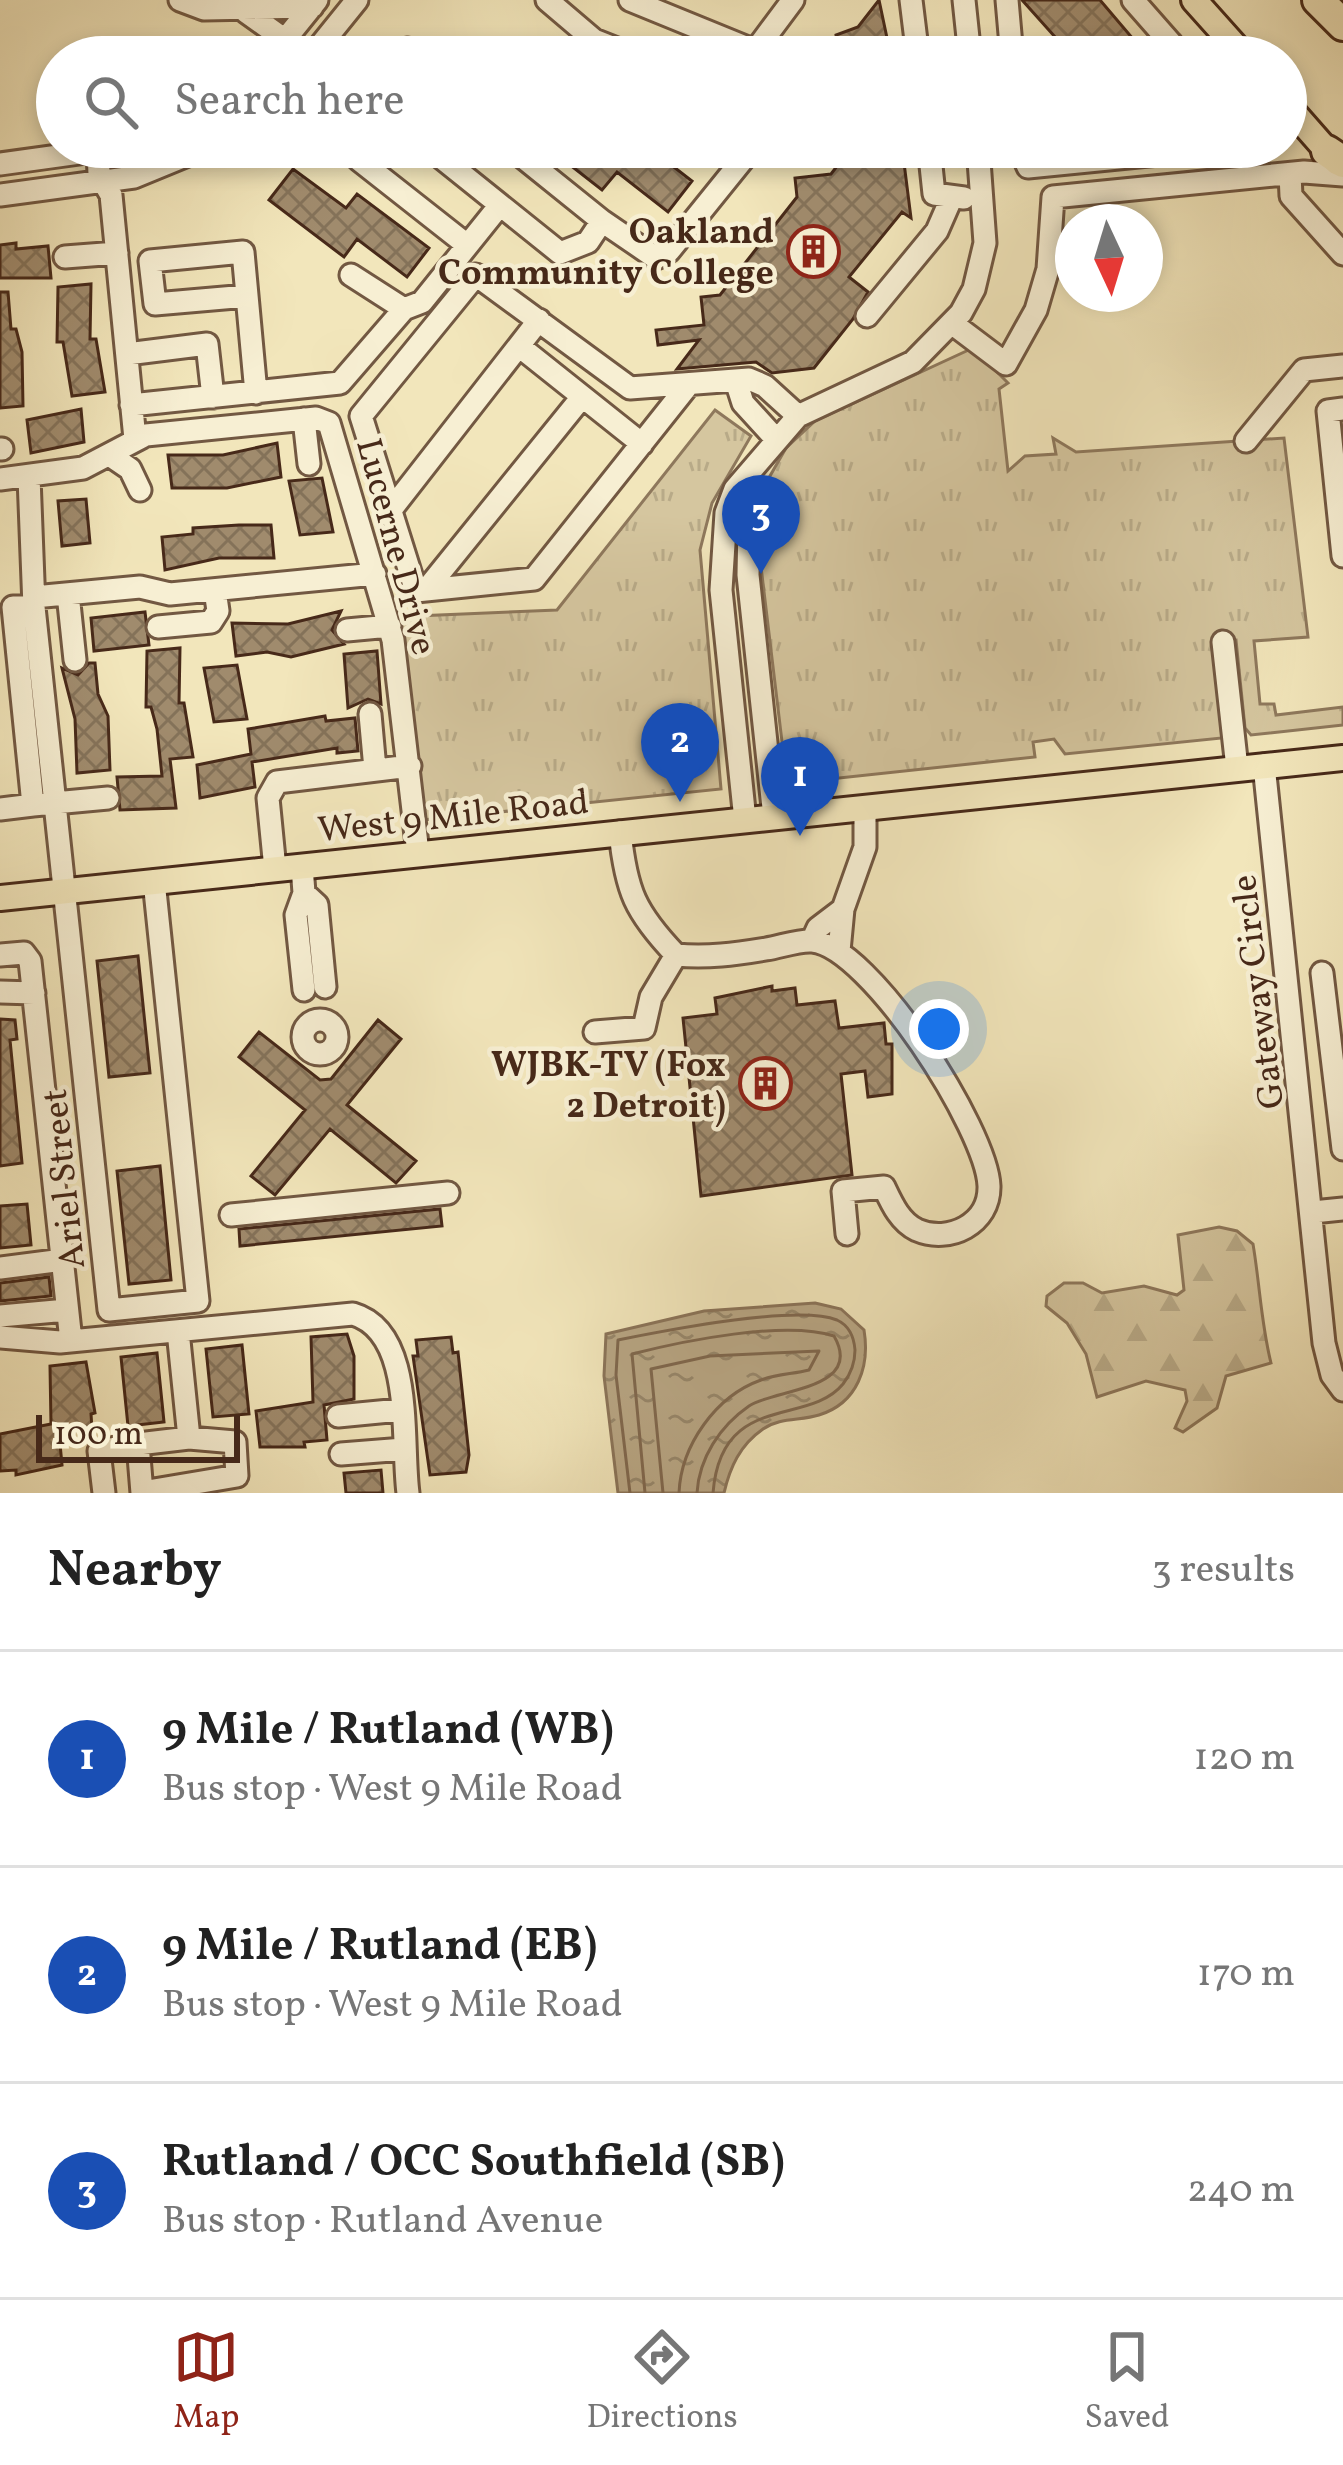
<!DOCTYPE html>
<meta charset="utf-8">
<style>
body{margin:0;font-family:Vollkorn,serif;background:#f6f6f6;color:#222}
.compass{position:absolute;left:1055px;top:204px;width:108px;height:108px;border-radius:50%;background:#fff;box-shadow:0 6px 18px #0003;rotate:176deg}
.scale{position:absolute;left:36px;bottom:30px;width:204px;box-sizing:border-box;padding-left:12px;border:6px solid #472919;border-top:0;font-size:33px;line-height:42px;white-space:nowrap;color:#472919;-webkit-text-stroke:9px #f7efd3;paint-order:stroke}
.you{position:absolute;left:939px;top:1029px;width:42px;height:42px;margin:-30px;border:9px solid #fff;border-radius:50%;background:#1a73e8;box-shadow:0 0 0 18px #1a73e833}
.badge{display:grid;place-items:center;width:78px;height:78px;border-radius:50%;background:#8f2418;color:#fff;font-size:39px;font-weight:700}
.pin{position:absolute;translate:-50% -99px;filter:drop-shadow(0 3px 6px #0008)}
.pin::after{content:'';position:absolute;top:63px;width:42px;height:36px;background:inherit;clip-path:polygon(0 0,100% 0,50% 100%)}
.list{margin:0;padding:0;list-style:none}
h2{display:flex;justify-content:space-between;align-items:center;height:156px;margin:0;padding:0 48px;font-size:51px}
h2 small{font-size:39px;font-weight:400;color:#767676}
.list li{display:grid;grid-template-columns:78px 1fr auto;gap:36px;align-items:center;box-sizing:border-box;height:216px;padding:0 48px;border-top:3px solid #e0e0e0}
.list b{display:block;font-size:45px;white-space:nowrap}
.list p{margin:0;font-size:39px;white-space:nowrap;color:#767676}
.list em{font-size:39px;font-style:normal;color:#767676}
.icon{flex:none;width:66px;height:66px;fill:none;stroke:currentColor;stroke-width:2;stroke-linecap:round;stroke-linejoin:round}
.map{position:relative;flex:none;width:1343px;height:1493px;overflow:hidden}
.search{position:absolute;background:#fff;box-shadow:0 6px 18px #0003;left:36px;right:36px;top:36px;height:132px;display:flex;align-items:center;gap:30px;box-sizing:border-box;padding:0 42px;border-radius:66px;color:#767676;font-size:45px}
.sheet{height:804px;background:#fff}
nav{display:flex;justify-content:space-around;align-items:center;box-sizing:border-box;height:168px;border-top:3px solid #e0e0e0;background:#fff;font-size:33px;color:#767676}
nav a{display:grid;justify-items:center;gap:6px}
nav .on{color:#8f2418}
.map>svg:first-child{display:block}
.grass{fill:url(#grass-tufts);stroke:#8e785c;stroke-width:3}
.forest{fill:url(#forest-firs);stroke:#8e785c;stroke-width:3}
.water{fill:url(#water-ripples);stroke:#8b7459;stroke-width:3}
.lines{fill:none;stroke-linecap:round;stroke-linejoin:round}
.shore{stroke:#80684e;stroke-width:3}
.building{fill:url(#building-cross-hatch);stroke:#472919;stroke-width:3}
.minor-casing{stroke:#725842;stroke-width:27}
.major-casing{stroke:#472919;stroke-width:30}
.highway-casing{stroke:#472919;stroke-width:36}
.minor{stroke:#f7efd3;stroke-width:21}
.major{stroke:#f2e6bb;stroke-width:24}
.highway{stroke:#f2e6bb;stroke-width:30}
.labels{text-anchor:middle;stroke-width:9;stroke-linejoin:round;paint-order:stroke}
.poi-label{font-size:36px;font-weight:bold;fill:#472919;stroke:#f7efd3;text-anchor:end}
.street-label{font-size:36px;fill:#472919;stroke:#f7efd3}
</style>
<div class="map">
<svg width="1343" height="1493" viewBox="0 0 1343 1493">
<defs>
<pattern id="grass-tufts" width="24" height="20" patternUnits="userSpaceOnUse" patternTransform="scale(3)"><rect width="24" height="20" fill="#d5c69f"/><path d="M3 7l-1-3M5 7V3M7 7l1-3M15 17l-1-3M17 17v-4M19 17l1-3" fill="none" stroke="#b8aa88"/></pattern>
<pattern id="forest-firs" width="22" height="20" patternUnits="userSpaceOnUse" patternTransform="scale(3)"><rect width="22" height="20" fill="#d5c69f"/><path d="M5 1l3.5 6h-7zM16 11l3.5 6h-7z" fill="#b8aa88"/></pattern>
<pattern id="water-ripples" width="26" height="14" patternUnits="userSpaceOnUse" patternTransform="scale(3)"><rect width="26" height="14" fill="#b8a684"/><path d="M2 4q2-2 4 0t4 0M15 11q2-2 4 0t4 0" fill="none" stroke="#97876b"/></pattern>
<pattern id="building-cross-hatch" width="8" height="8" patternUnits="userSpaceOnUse" patternTransform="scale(3)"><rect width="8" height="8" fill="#a08b6d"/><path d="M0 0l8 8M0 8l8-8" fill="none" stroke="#847259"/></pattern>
</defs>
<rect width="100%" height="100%" fill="#f2e6bb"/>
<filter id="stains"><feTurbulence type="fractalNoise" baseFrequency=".00167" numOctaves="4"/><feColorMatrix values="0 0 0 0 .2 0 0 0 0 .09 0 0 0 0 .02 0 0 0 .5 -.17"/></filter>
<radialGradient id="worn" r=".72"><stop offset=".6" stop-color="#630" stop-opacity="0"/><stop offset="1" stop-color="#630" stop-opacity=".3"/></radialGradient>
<path class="grass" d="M973,348L1008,383L999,389L1008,471L1025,456L1056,454L1053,438L1076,452L1284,438L1308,637L1254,641L1260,704H1274L1276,715L1343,707V725L1251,735L1245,728L1236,640L1213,641L1222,738L1065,754L1054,739L1033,742L1035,757L802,782L786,775L759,550L769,491L766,483L786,448L815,421Z
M715,410L751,436L712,503L700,550L721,789L422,820L393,617L557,610Z"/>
<path class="forest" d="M1219,1227L1237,1231L1253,1244C1260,1286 1261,1323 1271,1363L1226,1376L1217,1408L1183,1432L1175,1428L1187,1401L1185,1390L1146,1381L1097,1397L1086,1354L1067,1323L1046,1306L1047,1296L1064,1283H1083L1102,1293L1144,1286L1177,1295L1184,1290L1178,1235Z"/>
<path class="water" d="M815,1303L841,1309L864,1330C870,1366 858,1403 819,1415C800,1421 780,1417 763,1429C740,1445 730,1467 724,1493H618L604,1376L606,1334L704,1311Z"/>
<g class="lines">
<path class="shore" d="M630,1493L616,1375L618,1340C663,1331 797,1304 837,1320C850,1326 854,1337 855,1350C855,1362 850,1375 843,1384C808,1427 721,1391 713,1493
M645,1493L632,1354C683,1341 785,1320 834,1336C865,1390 774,1389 749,1406C720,1426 699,1458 697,1493
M663,1493L651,1369L710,1356L819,1351L809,1370C794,1374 777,1374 761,1380C716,1396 681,1445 679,1493"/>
</g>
<path class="building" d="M879,0L891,57H826L825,46L837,45L836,35L858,27Z
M1022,0H1100L1134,40L1064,47Z
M547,147H648L692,181L668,212L617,172L602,190Z
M836,147H902L911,218L902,212L849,277L868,292L853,319L814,368L772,373L756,362L677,369L699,340L658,345L656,330L704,325L701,297L720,295L797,197L795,178L831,174L838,165Z
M293,169L346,208L357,194L429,248L407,277L357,239L344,257L269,200Z
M16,243V249L48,246L51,278H0V245Z
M91,284L90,339H96L105,392L72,396L63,342H57L58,287Z
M0,292H8L11,329H16L22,352L23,406L0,408Z
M81,409L84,442L31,453L27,420Z
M277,443L281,477L227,488H172L168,455H223Z
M322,478L333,532L300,535L289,481Z
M86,499L90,543L62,546L58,501Z
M239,525H271L274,558H219L165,570L162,537L193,534V528Z
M341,611L332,630L344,644L291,657L267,652L236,656L232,623L288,624Z
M145,612L149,645L94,651L91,618Z
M180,648L179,703H184L193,757L170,759L176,808L120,810L117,777L162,776L157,729L151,707H146L147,651Z
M377,651L381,704L368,699L348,708L344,654Z
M89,663H95L98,694L108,716L110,770L77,773L75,719L62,668L78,675Z
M237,665L247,719L214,722L204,668Z
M325,716L326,721L355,718L358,751L337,753V748L252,762L255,787L200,798L197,765L251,754L248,729Z
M138,956L150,1073L109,1077L97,961Z
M772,986V991L795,988L797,1005L835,1001L839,1028L884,1023L886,1044H892V1094L868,1097L865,1071L841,1074L852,1175L701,1196L683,1018L717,1014L715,998Z
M0,1019L15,1020L17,1039L10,1040L22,1163L0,1166Z
M378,1020L401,1039L347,1105L416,1161L396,1183L330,1129L275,1195L251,1176L305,1110L239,1057L259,1032L320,1080L331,1079Z
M160,1166L171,1280L129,1284L117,1171Z
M27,1204L31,1245L0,1248V1206Z
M440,1209L442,1226L240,1246L239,1229Z
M49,1277L51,1296L0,1301V1283Z
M347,1334L354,1356V1399L324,1405L327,1440L304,1442L305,1447H260L256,1411L313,1402L311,1337Z
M451,1337L453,1353L458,1352L469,1455L466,1472L430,1475L413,1356H418L416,1340Z
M242,1345L249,1414L213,1417L206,1349Z
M157,1353L164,1422L128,1426L121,1357Z
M86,1362L95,1413L91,1414L92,1429L59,1433L62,1465L16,1475V1470L0,1471V1434L51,1424L50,1366Z
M381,1470L383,1493H346L344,1473Z"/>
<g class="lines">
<defs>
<path id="minor" d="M180,0L204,9L312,7
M547,0L594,40L637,57
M630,0L755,51L793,0
M911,0L918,57
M964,0L970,57
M1007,0L1012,57
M1133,0L1183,57
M246,12L309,57
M408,49L418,57
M271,57L317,0
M311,57L357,0
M1128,57L1156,54L1171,43
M355,147L359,160L467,245
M428,147L560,253L588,242L602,221L656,258L669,251L753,147
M510,147L602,221
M929,147L934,194L964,198
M1019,147L1028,167L1229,147
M98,152L99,174L111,195L135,439
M0,164L123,147
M1290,174L1291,196L1343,254
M0,195L134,177L207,147
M65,257L117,253
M351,275L404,309
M247,296L155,304L150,261L243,252L256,393
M867,316L937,231L951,199
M953,324L1006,364L1036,310L1048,269L1053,197L1304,172L1343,175
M519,346L642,444
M127,354L207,344L213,397
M736,381L743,403L775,438
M689,384L534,579L416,591L361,416L476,275L630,388L749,379L765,386L798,416
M131,405L340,383L404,309L422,302L500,205
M1343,409L1328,411L1343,556
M304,419L309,464
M1246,441L1304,370L1343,366
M0,449H2
M111,456L130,469L140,490
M750,475L748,575L774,817
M29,477L34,607L109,1310L198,1301L154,881
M0,479L83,468L146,435L316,418L329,423L393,640L418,853
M390,511L539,320
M426,590L582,397
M68,594L75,660
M34,597L140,587L170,594L375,574
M34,607H13L33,805L108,798
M158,627L211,622L218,611L215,590
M347,630L390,626
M1223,642L1237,768
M370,714L375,769
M1264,765L1324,1343L1332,1375L1343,1390
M0,809L33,805
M745,820L721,590L726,513L735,489L798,416L913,362L961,313L974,289L985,243L978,147
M620,832C626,891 635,912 676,955C708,958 735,954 766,949C780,947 798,940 812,941C870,946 987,1130 989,1186C990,1224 949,1244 917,1230C900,1222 892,1204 884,1187L843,1191L847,1234
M302,866L304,893L296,915L304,990
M275,869L268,798L277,782L410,766
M304,893L317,905L325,987
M812,941L818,928L843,909
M839,951L843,909L865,847V807
M0,955L24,953L30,961L71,1341
M1322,973L1343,1149
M0,992L34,993
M303 1037a17 17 0 1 1 34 0a17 17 0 1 1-34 0Z
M595,1032L644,1028L651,997L676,955
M1313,1212L1343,1209
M231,1215L448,1193
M0,1268L63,1260
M0,1316L67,1310
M0,1337L60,1342L353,1314C415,1332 401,1441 408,1493
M338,1416L400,1410
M341,1454L404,1449
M142,1492L237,1476L235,1442L189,1438
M104,1493L99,1451L138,1444
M142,1493L138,1444L189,1438L178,1331"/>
<path id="major" d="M1194,0L1245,57
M1286,104L1337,162
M0,898L1343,758"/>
<path id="highway" d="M1318,0L1343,25
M1327,151L1343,162"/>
</defs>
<use href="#minor" class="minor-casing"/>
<use href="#major" class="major-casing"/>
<use href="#highway" class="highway-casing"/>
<use href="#minor" class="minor"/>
<use href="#major" class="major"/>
<use href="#highway" class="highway"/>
</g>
<defs>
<symbol id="building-ring" viewBox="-11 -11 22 22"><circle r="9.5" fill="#f7efd3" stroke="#8f2418" stroke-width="1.5"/><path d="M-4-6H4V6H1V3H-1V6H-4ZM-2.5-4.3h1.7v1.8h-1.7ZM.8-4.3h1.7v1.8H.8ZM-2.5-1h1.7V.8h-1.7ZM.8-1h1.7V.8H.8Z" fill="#8f2418"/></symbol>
</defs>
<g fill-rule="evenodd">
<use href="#building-ring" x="784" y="222" width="59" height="59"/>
<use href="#building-ring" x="736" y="1054" width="59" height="59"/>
</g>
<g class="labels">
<g class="poi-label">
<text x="774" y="243">Oakland<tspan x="774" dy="41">Community College</tspan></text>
<text x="726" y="1076">WJBK-TV (Fox<tspan x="726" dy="41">2 Detroit)</tspan></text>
</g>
<g class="street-label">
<text transform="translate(398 546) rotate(75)" y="13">Lucerne Drive</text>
<text transform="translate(453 814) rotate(-6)" y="13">West 9 Mile Road</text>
<text transform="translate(1256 992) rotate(-97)" y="13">Gateway Circle</text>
<text transform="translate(62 1179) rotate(-96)" y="13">Ariel Street</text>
</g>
</g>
<rect width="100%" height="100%" filter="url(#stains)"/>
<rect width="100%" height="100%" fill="url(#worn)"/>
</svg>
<svg class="compass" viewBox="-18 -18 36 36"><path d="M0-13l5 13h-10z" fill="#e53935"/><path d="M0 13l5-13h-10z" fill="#767676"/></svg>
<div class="scale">100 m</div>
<div class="you"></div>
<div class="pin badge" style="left:800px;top:836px;background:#1a4fb4">1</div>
<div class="pin badge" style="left:680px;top:802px;background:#1a4fb4">2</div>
<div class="pin badge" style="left:761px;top:574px;background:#1a4fb4">3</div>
<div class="search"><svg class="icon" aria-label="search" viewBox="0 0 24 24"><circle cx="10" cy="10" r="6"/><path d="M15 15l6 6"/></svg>Search here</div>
</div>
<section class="sheet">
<h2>Nearby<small>3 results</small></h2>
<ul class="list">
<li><span class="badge" style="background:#1a4fb4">1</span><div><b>9 Mile / Rutland (WB)</b><p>Bus stop · West 9 Mile Road</p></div><em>120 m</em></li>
<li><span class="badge" style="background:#1a4fb4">2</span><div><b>9 Mile / Rutland (EB)</b><p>Bus stop · West 9 Mile Road</p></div><em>170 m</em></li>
<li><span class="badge" style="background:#1a4fb4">3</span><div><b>Rutland / OCC Southfield (SB)</b><p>Bus stop · Rutland Avenue</p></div><em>240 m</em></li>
</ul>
</section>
<nav>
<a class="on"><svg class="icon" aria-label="map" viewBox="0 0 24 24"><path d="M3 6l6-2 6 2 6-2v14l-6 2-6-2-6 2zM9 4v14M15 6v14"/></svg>Map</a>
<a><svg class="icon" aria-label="directions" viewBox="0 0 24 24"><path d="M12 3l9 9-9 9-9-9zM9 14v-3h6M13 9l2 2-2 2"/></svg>Directions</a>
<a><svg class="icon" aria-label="saved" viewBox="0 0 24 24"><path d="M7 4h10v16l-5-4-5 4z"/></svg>Saved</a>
</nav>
